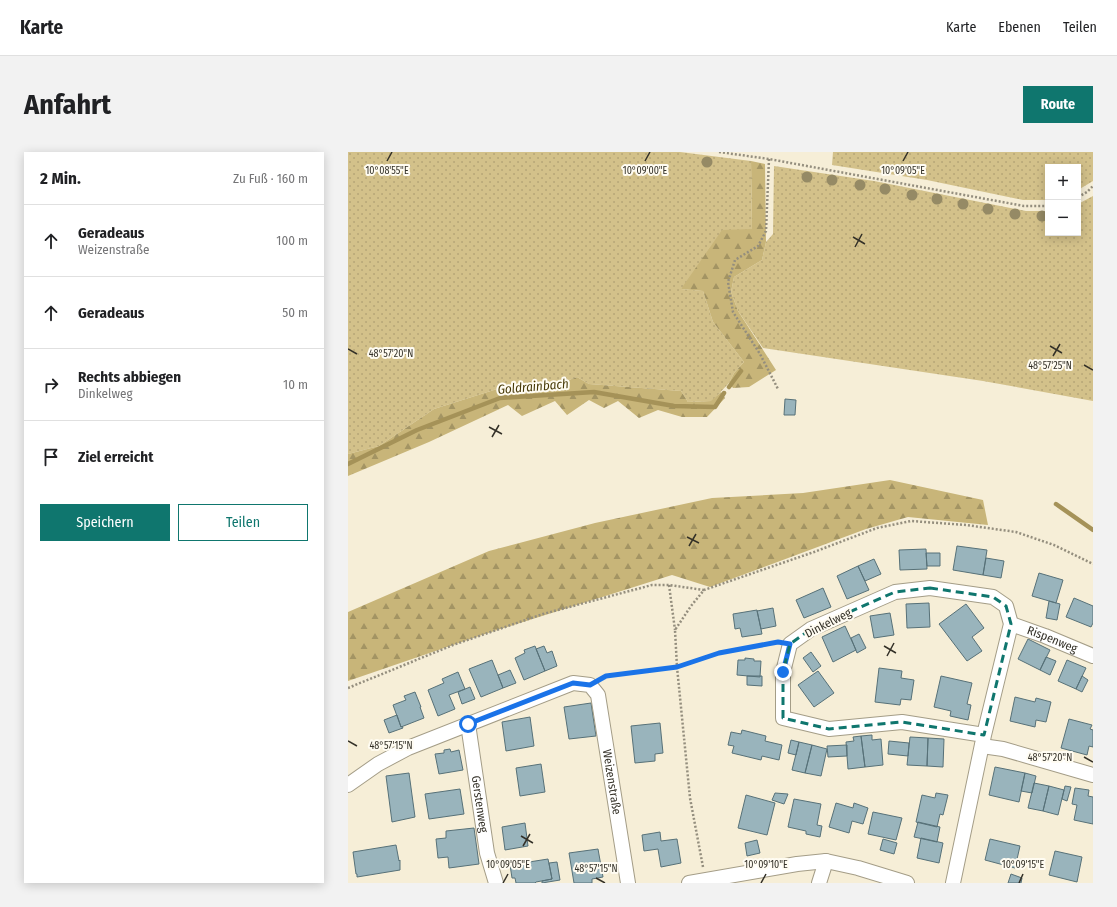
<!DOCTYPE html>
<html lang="de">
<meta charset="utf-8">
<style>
body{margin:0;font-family:"Fira Sans Condensed",sans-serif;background:#f2f2f2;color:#202124}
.controls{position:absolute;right:12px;top:12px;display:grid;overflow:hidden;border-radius:0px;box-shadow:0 2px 10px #0003}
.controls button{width:36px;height:36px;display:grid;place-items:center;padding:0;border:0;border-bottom:1px solid #e0e0e0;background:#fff;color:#202124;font:20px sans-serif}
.stop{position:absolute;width:12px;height:12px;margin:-9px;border:3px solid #1a73e8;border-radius:50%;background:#fff}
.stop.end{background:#1a73e8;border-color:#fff;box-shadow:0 1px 4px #0008}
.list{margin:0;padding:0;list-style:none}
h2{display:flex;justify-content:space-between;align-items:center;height:52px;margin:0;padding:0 16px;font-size:17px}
h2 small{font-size:13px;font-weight:400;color:#757577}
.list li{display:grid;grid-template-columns:26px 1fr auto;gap:12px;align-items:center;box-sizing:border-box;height:72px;padding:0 16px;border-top:1px solid #e0e0e0}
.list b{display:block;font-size:15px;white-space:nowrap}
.list p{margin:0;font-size:13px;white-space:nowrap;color:#757577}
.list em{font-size:13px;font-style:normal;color:#757577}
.actions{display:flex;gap:8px;padding:12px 16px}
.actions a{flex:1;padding:9px 0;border:1px solid #0f766e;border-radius:0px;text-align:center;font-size:14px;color:#0f766e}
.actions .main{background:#0f766e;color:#fff}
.icon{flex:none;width:22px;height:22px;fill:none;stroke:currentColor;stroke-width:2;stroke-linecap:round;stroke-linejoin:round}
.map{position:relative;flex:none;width:745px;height:731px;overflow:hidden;border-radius:0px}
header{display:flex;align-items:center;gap:24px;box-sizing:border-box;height:56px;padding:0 20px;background:#fff;border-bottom:1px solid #e0e0e0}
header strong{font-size:19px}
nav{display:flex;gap:22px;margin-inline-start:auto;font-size:14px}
.intro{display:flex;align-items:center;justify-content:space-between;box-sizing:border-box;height:96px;padding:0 24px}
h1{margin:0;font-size:28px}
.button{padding:10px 18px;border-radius:0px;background:#0f766e;color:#fff;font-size:14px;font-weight:700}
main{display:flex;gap:24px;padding:0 24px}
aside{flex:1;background:#fff;border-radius:0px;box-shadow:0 2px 10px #0003}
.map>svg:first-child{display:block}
.grass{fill:url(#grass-dots)}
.forest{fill:url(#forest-firs)}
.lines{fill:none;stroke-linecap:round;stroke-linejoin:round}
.stream{stroke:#a59258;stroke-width:4.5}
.building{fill:#99b4bc;stroke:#577178}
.street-casing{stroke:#a49d87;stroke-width:16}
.path{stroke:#948e7e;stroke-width:2.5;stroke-dasharray:2 2;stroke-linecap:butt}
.street{stroke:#fff;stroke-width:14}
.tree{fill:#958a65}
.route{stroke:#1a73e8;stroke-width:5}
.marked{fill:none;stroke:#0f766e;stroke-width:3;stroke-dasharray:8 5;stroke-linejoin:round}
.ticks{fill:none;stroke:#343128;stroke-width:1.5}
.labels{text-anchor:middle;stroke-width:4;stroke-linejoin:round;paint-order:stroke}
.street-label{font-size:12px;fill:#343128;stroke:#fffcf2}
.water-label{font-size:13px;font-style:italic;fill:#473907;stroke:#fffcf2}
.ticks-label{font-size:10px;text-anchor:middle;fill:#343128;stroke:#fffcf2;stroke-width:4;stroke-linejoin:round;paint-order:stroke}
</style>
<header>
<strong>Karte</strong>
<nav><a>Karte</a><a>Ebenen</a><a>Teilen</a></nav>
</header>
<div class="intro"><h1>Anfahrt</h1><a class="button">Route</a></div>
<main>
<aside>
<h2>2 Min.<small>Zu Fuß · 160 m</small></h2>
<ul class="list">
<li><svg class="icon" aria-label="ahead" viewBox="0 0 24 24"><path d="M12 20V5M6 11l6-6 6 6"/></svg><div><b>Geradeaus</b><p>Weizenstraße</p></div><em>100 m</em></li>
<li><svg class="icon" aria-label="ahead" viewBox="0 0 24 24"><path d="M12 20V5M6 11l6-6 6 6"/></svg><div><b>Geradeaus</b></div><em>50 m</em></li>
<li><svg class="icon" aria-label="right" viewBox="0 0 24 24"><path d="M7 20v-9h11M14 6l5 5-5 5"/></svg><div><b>Rechts abbiegen</b><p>Dinkelweg</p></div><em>10 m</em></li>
<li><svg class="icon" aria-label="arrive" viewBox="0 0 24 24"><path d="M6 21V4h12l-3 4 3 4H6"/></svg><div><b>Ziel erreicht</b></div></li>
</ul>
<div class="actions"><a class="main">Speichern</a><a>Teilen</a></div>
</aside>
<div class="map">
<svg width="745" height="731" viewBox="0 0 745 731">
<defs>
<pattern id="grass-dots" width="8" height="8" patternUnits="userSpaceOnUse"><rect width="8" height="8" fill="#d3c18a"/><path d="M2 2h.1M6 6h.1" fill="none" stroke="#b6a677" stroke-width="1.8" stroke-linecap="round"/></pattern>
<pattern id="forest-firs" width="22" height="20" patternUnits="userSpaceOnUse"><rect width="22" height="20" fill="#c8b579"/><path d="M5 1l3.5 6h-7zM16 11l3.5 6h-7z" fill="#a39463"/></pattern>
</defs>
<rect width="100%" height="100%" fill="#f6eed7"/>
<path class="grass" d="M0,0H332L403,9L404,77L333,137L355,139L365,170L396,210L386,221L381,231L364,249L340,250L333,239L241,232L229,225L202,235L149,237L86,257L31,294L0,302Z
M485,0H745V29L730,38V15H700V48H675L579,28L484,13Z
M426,14L526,29L678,59H700V81H730V52L745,44V249L635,229L415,196L390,159L383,140L386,125L414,108L418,90L425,82Z"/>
<path class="forest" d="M403,9L417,12L418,90L414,108L386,125L383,140L390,159L428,218L401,235L385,236L381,231L386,221L396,210L365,170L355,139L333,137L374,78L404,77Z
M229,225L241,232L333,239L340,250L363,249L373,240L377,246L359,265H334L310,258L291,266L270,249L256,256L241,248L219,263L207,249L174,264L160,253L81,290L0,324V302L31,294L86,257L149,237L202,235Z
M542,328L635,348L640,373L560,365L518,377L362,435L324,423L137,482L0,529V460L141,399L247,371L364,346L455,341Z"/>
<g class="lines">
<path class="stream" d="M381,235L393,219
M0,312L69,278L152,246L246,240L326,254L367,255L376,241
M708,352L745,378"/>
</g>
<path class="building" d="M437,247L448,248L447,263H436Z
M609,394L639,398L635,423L605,418Z
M578,397L579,417L552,418L551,398Z
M578,401H592V414H579Z
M638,406L656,409L653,426L635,423Z
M526,407L533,422L517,429L510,414Z
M510,414L521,438L499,447L489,424Z
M691,421L715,428L708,451L684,444Z
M475,436L483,455L456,466L448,448Z
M726,446L745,454V471L743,475L718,465Z
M701,449L712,452L709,468L698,466Z
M581,451L582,475L559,476L558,452Z
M618,452L636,476L624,485L634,499L619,509L591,472Z
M425,456L428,474L413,477L409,459Z
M409,458L414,482L394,485L392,476L387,477L385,462Z
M542,461L546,483L526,486L522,464Z
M497,474L508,498L485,510L474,485Z
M511,482L518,496L509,501L503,486Z
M680,487L702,498L692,518L670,507Z
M187,494L197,519L176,528L167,506L177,501L176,498Z
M196,494L199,501L204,499L209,514L197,519L188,497Z
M463,500L473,514L465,520L455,506Z
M698,505L708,509L702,523L692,518Z
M397,506L406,507V509H413L412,525L389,523L390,508H397Z
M144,508L155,536L133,545L121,517Z
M719,508L738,516L728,537L710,529Z
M531,516L554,519L553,526L566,528L563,548L553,547L552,553L527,550Z
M162,518L168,531L155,536L150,523Z
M470,519L486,541L466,555L450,533Z
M110,520L117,537L101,543L107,557L90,564L80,538L96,531L94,527Z
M399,524H414V534L399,533Z
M593,524L624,531L619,552L623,553L620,568L602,564L603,559L586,555Z
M734,524L740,528L734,540L728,537Z
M122,535L127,547L114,552L110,540Z
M67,540L73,555H72L76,566L53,575L45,553L58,548L56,544Z
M667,545L687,550L688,546L703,550L698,570L688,568L687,575L662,569Z
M243,551L248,584L221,587L216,555Z
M49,563L53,575L54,574L55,576L41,581L36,568Z
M182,565L186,594L158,599L154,570Z
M721,567L744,573L742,577L745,578V595L741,594L739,603L713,596Z
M312,571L315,601L307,602V609L287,611L283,574Z
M394,578L418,584L417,589L434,593L431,608L414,604L413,608L384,601L386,594L380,593L383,580L393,582Z
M524,583V588L533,587L535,613L517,615L513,584Z
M513,584L517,615L500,617L498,590L506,589L505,585Z
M562,585L580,586L579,614L559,613Z
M580,586L596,587L595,615L579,614Z
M443,588L451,590L448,603L440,601Z
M541,589L561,591L560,604L540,602Z
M451,590L464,593L457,621L444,618Z
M464,593L479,597L473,624L457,621Z
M499,593V604L480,605L479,594Z
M102,597L103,600L111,598L115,618L91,622L87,602L96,601V598Z
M193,612L197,640L172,644L168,616Z
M647,615L677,621L671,650L641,643Z
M61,621L67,665L44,670L38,624Z
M677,621L688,624L684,641L673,639Z
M686,631L701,634L695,659L680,656Z
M701,634L716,638L710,663L695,659Z
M717,634L723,635L719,649L714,647Z
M727,636L741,638L740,644L745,645V672L726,668L729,653L724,652Z
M112,637L116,662L81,667L77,642Z
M427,641L440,642L436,652L424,648Z
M588,641L600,643L595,663L592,662L589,675L568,670L574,643L587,646Z
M398,643L427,651L419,683L390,676Z
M446,647L473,652L469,673L474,674L472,685L458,682V679L440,675Z
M488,651L505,656L506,651L520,656L515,672L504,669L501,681L481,675Z
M525,660L554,666L548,688L520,682Z
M570,670L592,675L589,690L566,685Z
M177,671L180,694L157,698L154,675Z
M126,676L131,712L101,716L100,705L90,706L88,687L98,686V679Z
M312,680L313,689L329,687L333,711L313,715L310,697L296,699L294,683Z
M573,686L595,691L591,711L569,706Z
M535,687L549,691L546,702L532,698Z
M642,687L672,694L667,716L637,708Z
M409,688L412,701L399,704L397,691Z
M48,693L51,709L52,708V718L9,725V722H8L5,700Z
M250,697L255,725L244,727V731H226L221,701Z
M707,699L734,705L729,730L701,723Z
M200,707L204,727L188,730L187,731H168L167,726H164L162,713Z
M209,710L212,728L194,731V729L204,727L201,711Z
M663,722L674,726L673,731H660Z"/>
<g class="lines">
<defs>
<g id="street">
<path id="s1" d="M663,472L697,484L745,504"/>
<path id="s2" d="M120,572L139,701L148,731"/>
<path d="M634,594L655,597L745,623"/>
<path id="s3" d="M0,633L30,612L60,596L225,531L242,533L250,543L280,731"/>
<path d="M341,731L449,712L478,709L510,716L559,731"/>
<path d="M471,731L478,709"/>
<path d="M605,731L636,583L663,472L658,454L645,445L582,436L547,440L463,477L442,492L435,520V566L481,577L554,570L636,583"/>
</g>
</defs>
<use href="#street" class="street-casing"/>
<path class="path" d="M371,0L421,7L676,54H700
M421,7L418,79L410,94L387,108L380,130L385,160L412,202L430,237
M730,45L739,40L745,34
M321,433L327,478
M253,527L258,524L329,515L371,501L428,491
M0,536L105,493L195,462L304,433H321L356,438
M355,715L342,646L329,515L327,478L343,454L356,438L466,400L529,376L563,369L618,373L668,380L706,393L745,412"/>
<use href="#street" class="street"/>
</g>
<g class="tree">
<circle cx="359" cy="10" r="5.5"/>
<circle cx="459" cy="25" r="5.5"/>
<circle cx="484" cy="28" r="5.5"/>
<circle cx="512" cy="33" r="5.5"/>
<circle cx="537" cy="37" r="5.5"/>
<circle cx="564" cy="43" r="5.5"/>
<circle cx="589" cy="47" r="5.5"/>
<circle cx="615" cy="52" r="5.5"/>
<circle cx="640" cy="57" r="5.5"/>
<circle cx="667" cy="62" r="5.5"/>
<circle cx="694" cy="64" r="5.5"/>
</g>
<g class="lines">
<path class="route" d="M120,572L225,531L242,533L258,524L329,515L371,501L430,490L442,492L435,520"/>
</g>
<path class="marked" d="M582,436L645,445L658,454L663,472L636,583L554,570L481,577L435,566V520L442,492L463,477L547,440Z"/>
<path class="ticks" d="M39,9L44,0M297,9L302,0M555,9L560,0M505,85L517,92M507,95L514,82M702,194L714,201M0,197L9,202M705,204L712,192M736,213L745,218M141,275L154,282M144,285L151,273M339,385L351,391M341,394L348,382M536,494L548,501M539,504L546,491M0,589L9,594M736,605L745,610M173,684L185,691M175,694L182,682M248,726L257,731M155,731L160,722M413,731L418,722M671,731L675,722"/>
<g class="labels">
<g class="street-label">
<text transform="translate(480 471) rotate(-27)" y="4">Dinkelweg</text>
<text dy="4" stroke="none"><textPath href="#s1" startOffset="44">Rispenweg</textPath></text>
<text dy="4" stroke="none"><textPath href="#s3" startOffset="366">Weizenstraße</textPath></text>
<text dy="4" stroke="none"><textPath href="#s2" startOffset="81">Gerstenweg</textPath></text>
</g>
<g class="water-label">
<text transform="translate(185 234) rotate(-5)" y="5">Goldrainbach</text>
</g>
</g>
<g class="ticks-label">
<text x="39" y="22">10°08'55"E</text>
<text x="297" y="22">10°09'00"E</text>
<text x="555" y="22">10°09'05"E</text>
<text x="43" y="205">48°57'20"N</text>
<text x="702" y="217">48°57'25"N</text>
<text x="43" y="597">48°57'15"N</text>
<text x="702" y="609">48°57'20"N</text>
<text x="160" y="716">10°09'05"E</text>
<text x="418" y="716">10°09'10"E</text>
<text x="675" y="716">10°09'15"E</text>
<text x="248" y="720">48°57'15"N</text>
</g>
</svg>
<div class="controls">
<button>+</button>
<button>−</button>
</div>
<div class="stop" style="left:120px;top:572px"></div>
<div class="stop end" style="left:435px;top:520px"></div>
</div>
</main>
